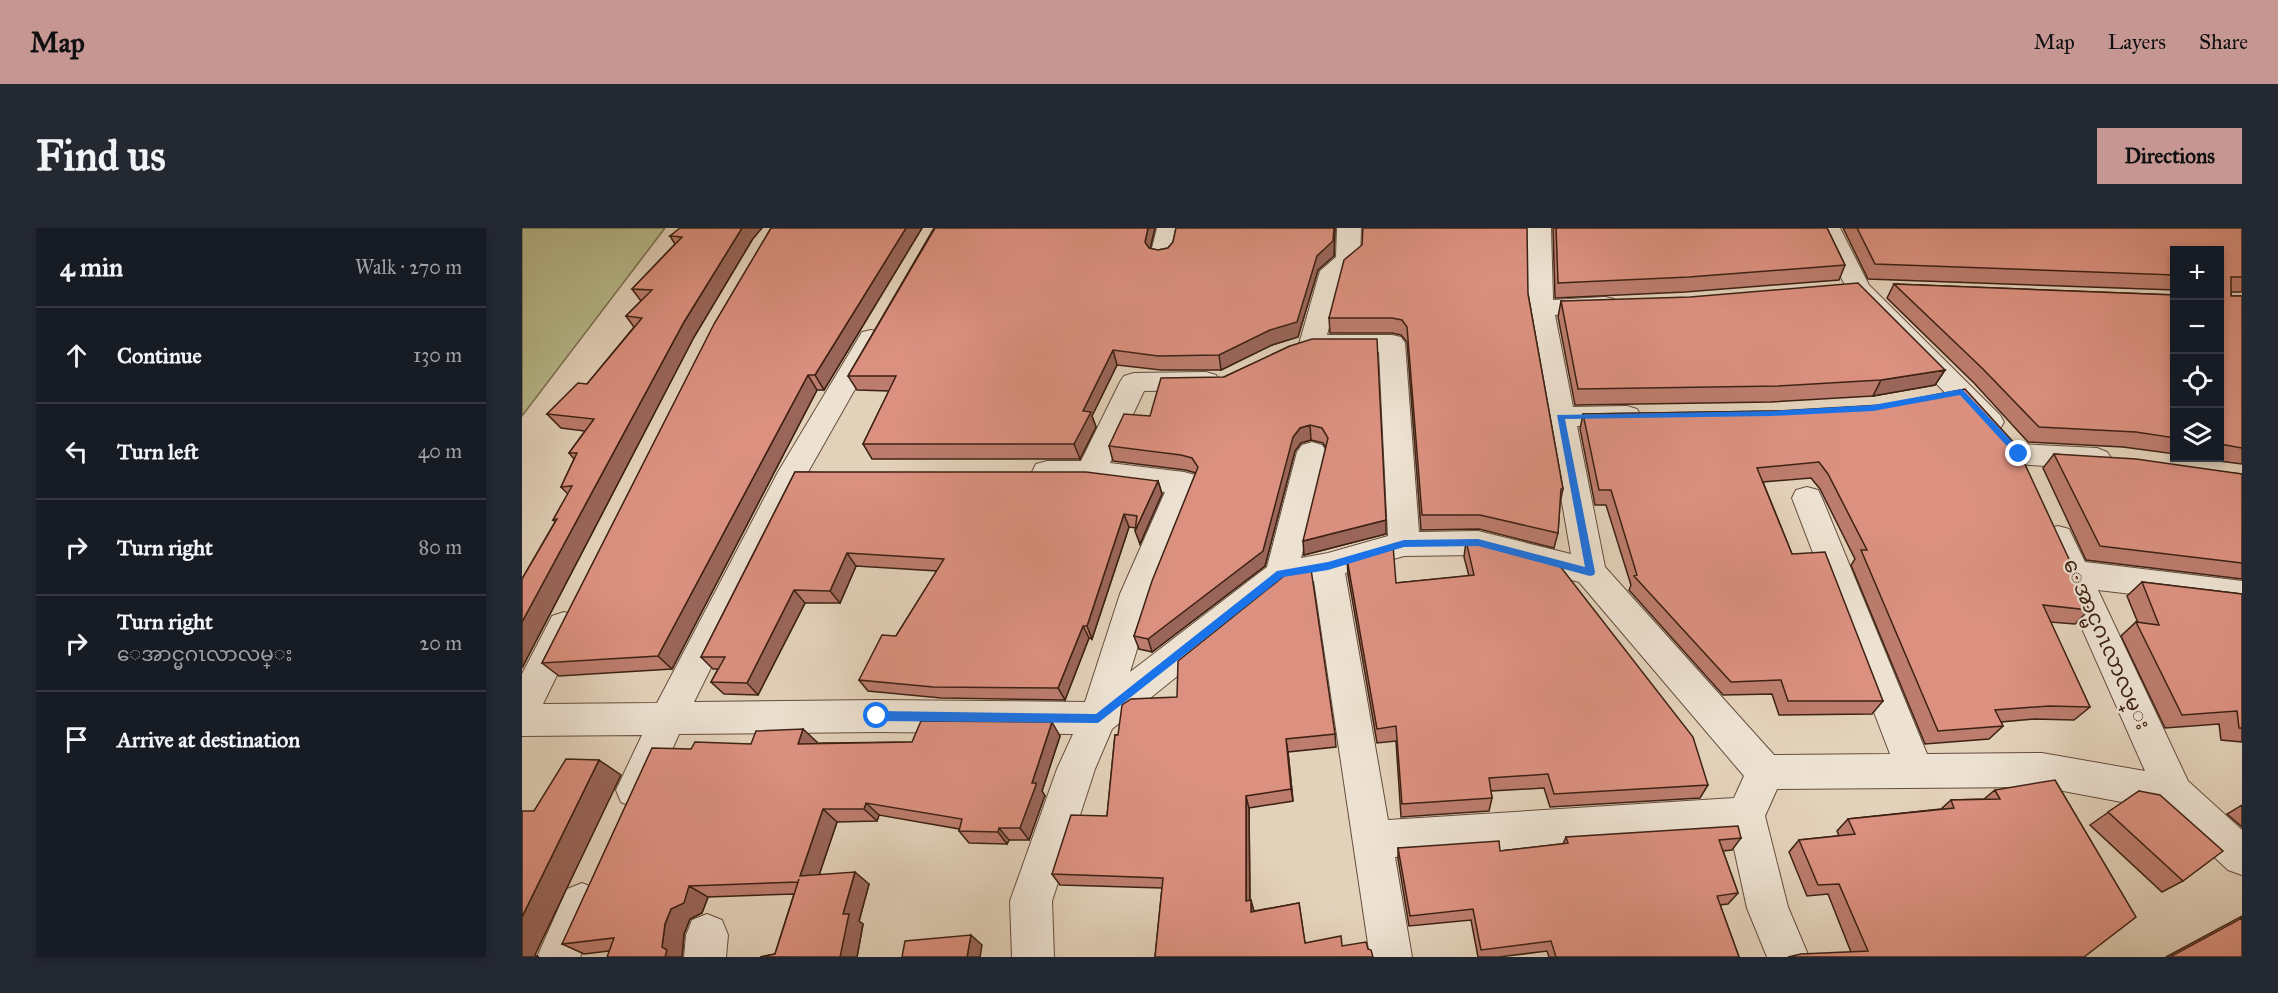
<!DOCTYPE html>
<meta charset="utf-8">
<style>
body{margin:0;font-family:"IM FELL Great Primer","Noto Sans Myanmar",serif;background:#242831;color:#f1f3f6}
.controls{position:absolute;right:18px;top:18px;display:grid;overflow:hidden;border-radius:0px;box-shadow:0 3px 9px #0003}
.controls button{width:54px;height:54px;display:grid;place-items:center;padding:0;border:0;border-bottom:2px solid #363941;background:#171b24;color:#f1f3f6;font:30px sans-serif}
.stop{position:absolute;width:18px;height:18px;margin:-14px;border:4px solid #1a73e8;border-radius:50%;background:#fff}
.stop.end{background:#1a73e8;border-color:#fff;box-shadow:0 2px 6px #0008}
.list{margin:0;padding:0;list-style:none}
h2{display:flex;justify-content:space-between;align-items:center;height:78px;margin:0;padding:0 24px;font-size:26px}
h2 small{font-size:20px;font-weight:400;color:#9ea1a6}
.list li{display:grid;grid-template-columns:39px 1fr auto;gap:18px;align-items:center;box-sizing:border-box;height:96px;padding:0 24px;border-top:2px solid #363941}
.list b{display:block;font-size:22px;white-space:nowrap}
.list p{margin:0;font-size:20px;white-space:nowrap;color:#9ea1a6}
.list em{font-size:20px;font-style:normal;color:#9ea1a6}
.icon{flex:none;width:33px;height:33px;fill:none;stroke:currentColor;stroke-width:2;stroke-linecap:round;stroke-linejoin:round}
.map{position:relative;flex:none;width:1720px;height:729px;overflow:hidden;border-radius:0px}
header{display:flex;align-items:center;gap:36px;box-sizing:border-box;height:84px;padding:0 30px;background:#c59692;color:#111}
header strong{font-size:28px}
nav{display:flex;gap:33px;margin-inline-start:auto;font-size:21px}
.intro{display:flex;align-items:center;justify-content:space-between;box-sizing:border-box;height:144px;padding:0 36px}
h1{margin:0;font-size:42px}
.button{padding:15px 27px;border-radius:0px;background:#c59692;color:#111;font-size:21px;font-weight:700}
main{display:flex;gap:36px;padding:0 36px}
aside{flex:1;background:#171b24;border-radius:0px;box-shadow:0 3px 9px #0003}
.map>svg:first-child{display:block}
.green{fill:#b8ba8c;stroke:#7a6e50;stroke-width:1.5}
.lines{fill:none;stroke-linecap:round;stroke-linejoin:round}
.minor-casing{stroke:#664d3d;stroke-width:2}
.minor{fill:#ede2d2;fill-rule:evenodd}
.wall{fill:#bd7d6e;stroke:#3d2113;stroke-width:1.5}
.shaded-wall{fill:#9a665a;stroke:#3d2113;stroke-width:1.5}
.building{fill:#dc9180;stroke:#3d2113;stroke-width:1.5}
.route{fill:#1a73e8}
.labels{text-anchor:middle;stroke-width:4.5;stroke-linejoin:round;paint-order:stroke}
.street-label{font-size:21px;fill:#3d2113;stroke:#ede2d2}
</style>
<header>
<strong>Map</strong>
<nav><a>Map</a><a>Layers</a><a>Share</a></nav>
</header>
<div class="intro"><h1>Find us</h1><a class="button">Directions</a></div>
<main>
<aside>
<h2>4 min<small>Walk · 270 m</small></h2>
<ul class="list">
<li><svg class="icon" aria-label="ahead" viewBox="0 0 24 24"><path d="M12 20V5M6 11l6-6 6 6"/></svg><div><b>Continue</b></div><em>130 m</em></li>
<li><svg class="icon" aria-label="left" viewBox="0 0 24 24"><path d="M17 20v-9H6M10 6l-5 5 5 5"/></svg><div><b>Turn left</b></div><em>40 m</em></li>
<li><svg class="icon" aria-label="right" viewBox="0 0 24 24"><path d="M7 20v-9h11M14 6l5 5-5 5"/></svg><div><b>Turn right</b></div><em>80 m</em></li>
<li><svg class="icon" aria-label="right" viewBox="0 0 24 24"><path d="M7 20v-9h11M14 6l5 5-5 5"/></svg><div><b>Turn right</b><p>ေအာင္မဂၤလာလမ္း</p></div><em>20 m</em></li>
<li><svg class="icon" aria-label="arrive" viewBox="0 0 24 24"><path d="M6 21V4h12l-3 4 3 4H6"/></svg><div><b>Arrive at destination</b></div></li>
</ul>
</aside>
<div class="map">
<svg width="1720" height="729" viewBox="0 0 1720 729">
<rect width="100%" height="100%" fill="#e3d2ba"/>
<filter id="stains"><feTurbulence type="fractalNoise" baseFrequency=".00333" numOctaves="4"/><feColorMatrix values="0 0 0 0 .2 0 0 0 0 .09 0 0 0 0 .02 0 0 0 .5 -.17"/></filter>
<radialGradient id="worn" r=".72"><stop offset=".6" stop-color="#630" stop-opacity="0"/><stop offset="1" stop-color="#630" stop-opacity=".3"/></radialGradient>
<path class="green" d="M0,0H143L0,188Z"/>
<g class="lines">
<defs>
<path id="minor" d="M635,0H659L652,28L649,33L640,35L631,33L628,28Z
M815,0H839L838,32L821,46L805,107H870L879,109L883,115L897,304L956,303L1049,326L1006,80L1005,0H1029L1031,72L1083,69L1092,71L1096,77L1092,83L1033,87L1051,179L1105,178L1115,181L1119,188L1115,195L1105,198H1055L1083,339L1252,527L1368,526L1270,270L1274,262L1285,259L1296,262L1300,270L1405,526L1520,525L1623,543L1520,310L1525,301L1536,298L1547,301L1563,334L1720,353V379L1576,362L1666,553L1720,602V647L1706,642L1642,582L1520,559L1255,561L1243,588L1266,679L1287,729H1245L1225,680L1209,607L873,629L890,729H848L792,353L768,357L590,501L573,541L530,673L532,729H490L488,673L535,541L551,506L355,504L157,506L127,574L113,580L99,574L94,562L120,507L0,508V446L30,388L42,384L54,388L59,398L21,476L135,475L256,244L340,104L349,102L358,104L362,110L286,244L172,474L355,472L563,474L598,366L643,264L569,255H525L514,252L510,244L514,236L525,233H559L598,154L602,148L612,145L684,144L694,147L698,153L694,159L684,162L622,163L588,235L662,244L673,247L677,255L632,366L608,444L745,339L775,224L780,217L790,214L800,217L805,224L779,330L806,325L866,308L857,124H790L781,122L777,116L798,43L814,29ZM956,327L1057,354L1222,548L1212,570L866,592L823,345L882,328Z
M1294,0H1318L1347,57L1478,187L1482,194L1478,201L1468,204L1458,201L1327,65Z
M1497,216L1575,220L1585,224L1590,231L1585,238L1575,242L1497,236L1487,233L1482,226L1487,219Z
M60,655L75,661L81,676L58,729H15L45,661Z
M185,686L200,692L206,707L204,729H162L164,707L170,692Z"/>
</defs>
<use href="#minor" class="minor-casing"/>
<use href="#minor" class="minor"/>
</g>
<path class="wall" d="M249,0H400L302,162H295L150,441L37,448L20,435Z
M412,0H633L628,21L636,22L646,20L651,14L654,0H813L812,28L796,42L776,109L750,117L699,142H639L595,137L570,188L574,199L558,231H350L341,216L367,163L335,162L326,148Z
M1031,0H1305L1323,37L1317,52L1163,64L1033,70Z
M1321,0H1720V64H1709V68H1720V236L1674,230H1698V22H1653V62L1346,51Z
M148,8L230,12L172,109L0,440V351L33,294L31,292L46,266L39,259L52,231L47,225L63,203L39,200L25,186L65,156L112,99L104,88L119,73L110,61L153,16Z
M840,17L1006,66L1041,261L1038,275L1036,305L1032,320L957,301L899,302L885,114L879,107L870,105H808L807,90Z
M1372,56L1653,67V226L1601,219L1506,214L1452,155L1365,70Z
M1039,73L1423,142L1413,157L1351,168L1249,174L1053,177L1036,89Z
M768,118L864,306L782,327L804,220L801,215L789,212L779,215L773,223L743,338L630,424L617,421L612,408L674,245L663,242L591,233L587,218L628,188L702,149Z
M1256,183L1567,382L1553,396L1528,394L1568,479L1552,492L1512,491L1479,494L1481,498L1467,511L1403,516L1329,337L1333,331L1298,261L1289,250L1241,254L1270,326L1361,473L1350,486L1257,487L1250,466L1201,467L1107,362L1109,357L1084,277H1073L1058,201L1061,186Z
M1532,226L1720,246V351L1564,332L1521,240Z
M273,244L636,253L640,266L618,316L614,300L607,299L570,411L567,410L543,472L419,470L346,463L337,452L374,408L415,343L334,338L318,375H283L236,467L202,466L189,454L196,441H191L179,429Z
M944,313L1186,557L1178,570L1028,579L1022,560L969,563L970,570L967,583L879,589L874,513L855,515L826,347L825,331L874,355L947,348L942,329Z
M1620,354L1720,366V514L1699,512L1697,496L1643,500L1599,408L1614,394L1616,395L1605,368Z
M813,506L814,519L766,524L771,573L727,580L728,672L732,683L777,675L783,715L846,721L633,729L640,660L538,657L530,646L585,588L593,507Z
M538,508L520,563L523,568L522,570L507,612H487L485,616L447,615L437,603V601L357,587L355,593L315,594L297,647L347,656L337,693L341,696L335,729H238L253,726L272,666L186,669L180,685L168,691L162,706L160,729L87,723L62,726L40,716L169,521L229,516L390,514Z
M1473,562L1562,729L1329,724L1306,666L1285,668L1267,624L1277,612L1317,608L1315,603L1326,591L1419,581L1429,572L1462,571Z
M1617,563L1661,653L1640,664L1568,597Z
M1720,577V599L1705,586Z
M1044,609L1219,610L1210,622L1201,623L1216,665L1206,676L1198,677L1217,729H1027L1025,723L977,729H956L949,692L887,698L876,631V620L978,623L1041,616Z
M1720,688V729H1644Z"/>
<path class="shaded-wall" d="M220,0H240L230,12L172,109L0,440V394L162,94Z
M384,0H400L302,162L293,147Z
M626,0H633L626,29L623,14Z
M812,0H813L812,28L796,42L776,109L750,117L699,142L697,127Z
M591,122L595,137L570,188L574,199L558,231L552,216L561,183Z
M1423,142L1413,157L1351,168L1359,152Z
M286,147L295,162L150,441L136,428Z
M788,197L789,212L779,215L773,223L743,338L630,424L626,411L771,209L778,200Z
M636,253L640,266L618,316L613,303Z
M602,286L607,299L570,411L565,398Z
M864,292V306L782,327L781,313Z
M325,325L334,338L318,375L308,363Z
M272,362L283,375L236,467L225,455Z
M561,398L567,410L543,472L536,460Z
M530,494L538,508L520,563L523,568L522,570L507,612L498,600L510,555Z
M281,501L295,514L290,529L276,516Z
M764,511L766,524L771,573L769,561Z
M77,532L99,547L13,727L17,729H0V689Z
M724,568L727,580L728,683L724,673Z
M344,575L357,587L355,593L342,581Z
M301,581L315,594L293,659L278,648Z
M477,600L487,612L485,616L476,604Z
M333,644L347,656L337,693L341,696L335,729H318L321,686Z
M167,658L186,669L180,685L168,691L162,706L160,729H143L140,719L143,696L149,681Z
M729,672L732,683V694L729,684Z
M449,707L460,717L458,729H445Z"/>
<path class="building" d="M158,0H220L162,94L0,394V351L35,291L31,292L50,258L39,259L55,225H47L72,191L25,186L56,155L65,156L120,90L104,88L130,62L110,61L160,9L148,8Z
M249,0H384L293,147H286L136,428L20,435L192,96Z
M413,0H626L623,14L627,20L636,22L646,20L651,14L654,0H812L811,13L795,28L775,94L748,102L697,127L636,128L591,122L561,183L569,184L552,216H341L374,148H326Z
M841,0H1005L1006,66L1041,261H1039L1036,305L958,287H900L885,99L880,92L870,90H807L822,32L840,17Z
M1034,0H1305L1323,37L1167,49L1036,55Z
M1335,0H1720V49H1709V68H1720V220L1698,216V22H1653V47L1353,36Z
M1336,55L1423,142L1359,152L1256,158L1056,161L1039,73L1168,69Z
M1372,56L1653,67V210L1614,204L1517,199L1461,141Z
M790,111H855L864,292L781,313L806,210L800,200L788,197L778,200L771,209L741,323L626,411L612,408L630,353L676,239L670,230L659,227L587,218L602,186L628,188L639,150L702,149L768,118Z
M1443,161L1494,217L1553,344L1567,382L1521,377L1568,479L1527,478L1473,482L1481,498L1416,503L1339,322H1345L1306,246L1297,234L1235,240L1270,326L1303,324L1361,473H1266L1259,452L1209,454L1112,348L1115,347L1089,262H1077L1061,186L1256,183L1360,177Z
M1532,226L1614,231L1720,246V335L1578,318Z
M273,244H564L636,253L613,303L615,288L602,286L565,398H561L536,460L411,459L337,452L360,407L374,408L422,331L325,325L308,363L272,362L225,455L189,454L203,429H179Z
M944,313H958L1034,333L1171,509L1186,557L1032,566L1026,546L967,550L970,570L880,576L874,498L855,501L825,331L871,317L874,355L952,347Z
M789,341L813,506L764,511L769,561L724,568V673L729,672V684L777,675L783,715L819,708L820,718L844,714L846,721L849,722L851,729H633L641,650L530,646L549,587L585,588L593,507H596L600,477L609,471L655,469L656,433L767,344Z
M1620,354L1720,366V500H1717L1715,483L1660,487L1614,394L1637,397Z
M399,493L530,494L510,555H514V557L498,600H477L476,604L437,603L440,591L344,575L342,581H301L278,648L333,644L321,686H327L318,729H238L253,726L277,651L276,654L167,658L162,675L149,681L143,696L140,719L145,722L143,729H85L92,710L40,716L130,520L169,521L173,514L229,516L234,503L281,501L276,516L390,514Z
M44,531L77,532L0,689V583H12Z
M1533,552L1614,689L1562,729H1266L1279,726L1346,723L1317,656L1296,657L1277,612L1333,606L1326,591L1432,580L1429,572L1478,571L1473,562Z
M1617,563L1638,567L1701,623L1661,653L1586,584Z
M1216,598L1219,610L1197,612L1216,665L1195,668L1217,729H1034L1029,713L959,722L951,681L888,688L876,620L977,613L978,623L1046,615L1044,609Z
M1720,690V729H1648Z
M449,707L445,729H380L383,713Z"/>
<path class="route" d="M1440,161L1500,224V228H1494L1438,167L1351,183L1249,188L1043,191L1073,344L1072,347L1068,348L956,318L882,319L806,342L761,349L576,495L355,493L350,488L355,483L574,486L755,343L806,334L882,312L956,311L1063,339L1035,187L1249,183L1351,177Z"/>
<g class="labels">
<g class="street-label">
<text transform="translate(1585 416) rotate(66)" y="7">ေအာင္မဂၤလာလမ္း</text>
</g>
</g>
<rect width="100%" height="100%" filter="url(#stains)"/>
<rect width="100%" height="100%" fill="url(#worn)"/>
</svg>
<div class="controls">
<button>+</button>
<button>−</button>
<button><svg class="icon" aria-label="locate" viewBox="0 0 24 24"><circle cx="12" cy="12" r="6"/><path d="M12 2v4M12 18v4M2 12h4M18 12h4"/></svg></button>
<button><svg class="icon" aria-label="layers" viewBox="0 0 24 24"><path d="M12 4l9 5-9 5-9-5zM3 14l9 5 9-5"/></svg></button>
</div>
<div class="stop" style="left:355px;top:488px"></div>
<div class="stop end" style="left:1497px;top:226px"></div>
</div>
</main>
